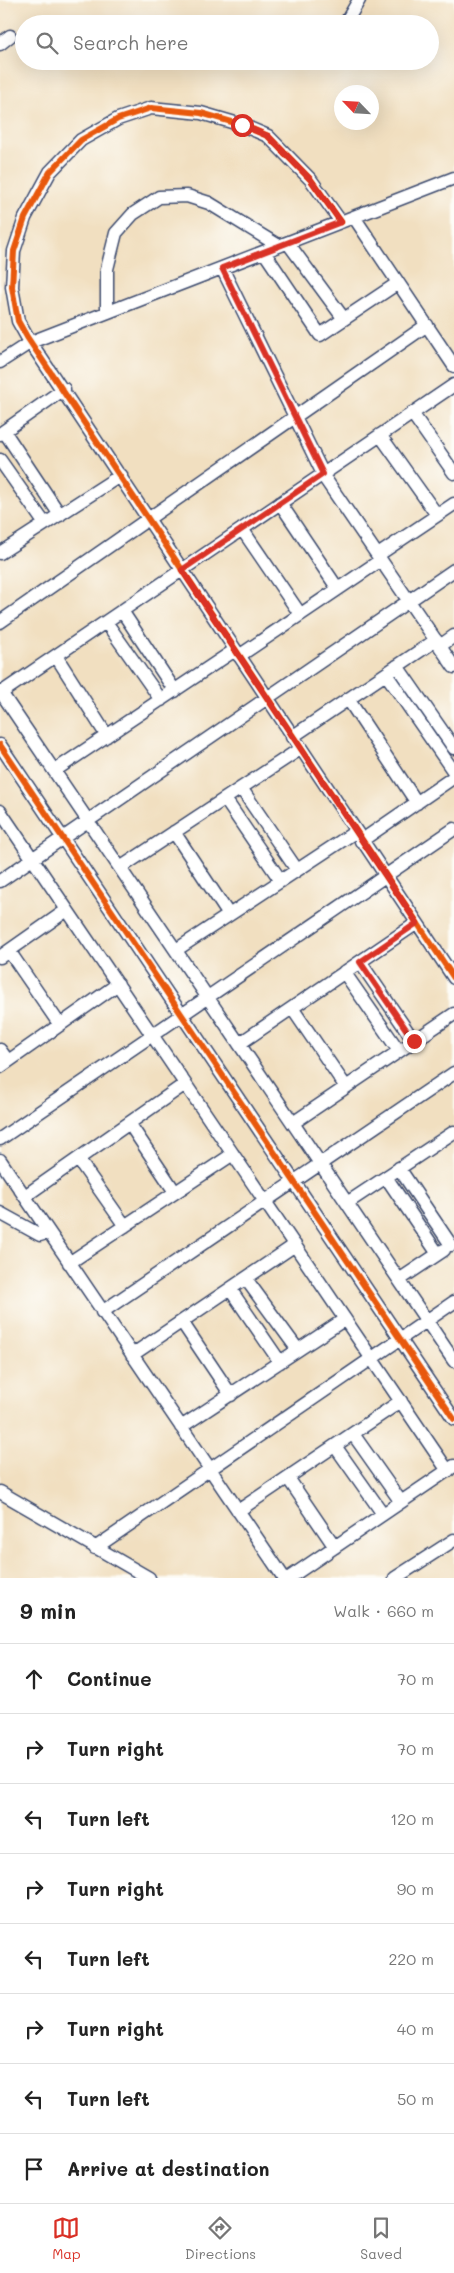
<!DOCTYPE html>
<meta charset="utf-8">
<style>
body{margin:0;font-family:Mali,sans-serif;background:#f2f2f2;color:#222}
.compass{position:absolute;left:334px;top:85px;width:45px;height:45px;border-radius:50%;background:#fff;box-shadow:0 5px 20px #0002;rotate:295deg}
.stop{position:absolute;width:15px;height:15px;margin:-11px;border:4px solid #d93025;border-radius:50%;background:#fff}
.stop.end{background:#d93025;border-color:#fff;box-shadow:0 1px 5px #0008}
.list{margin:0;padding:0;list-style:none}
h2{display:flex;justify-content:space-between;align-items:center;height:65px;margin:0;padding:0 20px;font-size:21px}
h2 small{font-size:16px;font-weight:400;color:#767676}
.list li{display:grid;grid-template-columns:32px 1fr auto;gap:15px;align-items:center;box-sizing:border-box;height:70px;padding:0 20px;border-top:1px solid #e0e0e0}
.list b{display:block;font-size:19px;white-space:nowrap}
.list em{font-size:16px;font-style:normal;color:#767676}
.icon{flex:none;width:28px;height:28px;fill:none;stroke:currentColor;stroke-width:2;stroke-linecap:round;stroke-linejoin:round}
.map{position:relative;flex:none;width:454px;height:1578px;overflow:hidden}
.search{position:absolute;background:#fff;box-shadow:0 5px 20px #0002;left:15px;right:15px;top:15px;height:55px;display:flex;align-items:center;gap:12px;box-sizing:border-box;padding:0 18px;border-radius:28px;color:#767676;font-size:19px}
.sheet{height:625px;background:#fff}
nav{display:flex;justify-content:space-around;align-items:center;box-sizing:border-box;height:70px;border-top:1px solid #e0e0e0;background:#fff;font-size:14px;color:#767676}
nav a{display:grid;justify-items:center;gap:2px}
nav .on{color:#d93025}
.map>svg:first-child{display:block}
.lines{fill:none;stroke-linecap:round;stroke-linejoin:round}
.minor-casing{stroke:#3b496d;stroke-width:15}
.minor{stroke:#fff;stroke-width:12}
.cycleway-casing{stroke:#fdfcf7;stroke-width:9}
.cycleway{stroke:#e8590c;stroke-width:6}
.route{stroke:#d93025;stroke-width:6}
</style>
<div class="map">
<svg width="454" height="1578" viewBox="0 0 454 1578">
<rect width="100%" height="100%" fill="#fdfcf7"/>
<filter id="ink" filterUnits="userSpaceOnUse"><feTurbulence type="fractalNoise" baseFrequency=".02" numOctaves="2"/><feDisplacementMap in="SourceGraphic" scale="10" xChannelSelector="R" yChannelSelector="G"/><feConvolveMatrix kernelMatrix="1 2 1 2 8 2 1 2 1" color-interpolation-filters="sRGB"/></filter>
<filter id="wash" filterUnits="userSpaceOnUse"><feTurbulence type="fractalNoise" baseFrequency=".0096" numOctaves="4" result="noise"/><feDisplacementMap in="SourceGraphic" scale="20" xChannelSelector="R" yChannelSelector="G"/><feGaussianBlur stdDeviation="1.12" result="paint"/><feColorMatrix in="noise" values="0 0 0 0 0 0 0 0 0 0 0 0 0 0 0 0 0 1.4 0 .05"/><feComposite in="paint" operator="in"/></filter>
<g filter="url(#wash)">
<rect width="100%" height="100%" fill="#f1dfc0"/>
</g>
<g filter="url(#ink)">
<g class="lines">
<defs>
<path id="minor" d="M345,24L359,0
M0,44L10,36
M354,217L454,366
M341,222L311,180L268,136L242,125L201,113L151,108L118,119L81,140L50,172L25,218L14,251L12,287L18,321L27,337L454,978
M288,243L344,319
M264,252L320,335L398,283
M222,268L326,480L454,667
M107,312V269L116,233L133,214L159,197L187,196L209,203L279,246
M0,362L31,342L454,178
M412,413L454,473
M4,431L60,515
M0,434L64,389
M380,435L437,515
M0,460L45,524
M280,503L338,589
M242,529L300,614
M0,553L121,475
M378,555L454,504
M122,611L175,691
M0,622L427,325
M106,622L161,700
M440,646L454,636
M56,656L107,736
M239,656L381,560
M397,666L454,748
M386,674L454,772
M0,691L454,1361
M1,693L454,385
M348,699L417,803
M292,737L436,640
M0,745L454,1419
M54,771L235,650
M241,788L297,870
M225,799L281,881
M0,811L448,1471
M174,832L229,915
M361,841L454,777
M120,868L300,749
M0,881L454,570
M176,950L355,832
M9,951L60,1025
M0,957L67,910
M360,962L414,1041
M344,972L399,1051
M292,1008L346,1087
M239,1044L417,923
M0,1050L8,1061
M0,1067L118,984
M129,1123L175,1192
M293,1123L454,1014
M0,1139L454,829
M78,1159L125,1226
M0,1160L284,1578
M399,1168L451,1245
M386,1177L438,1254
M25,1196L185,1084
M347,1203L454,1132
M0,1213L40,1235L49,1232
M69,1263L233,1154
M246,1279L298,1350
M399,1280L444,1250
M230,1289L280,1362
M102,1312L454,1073
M182,1322L231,1395
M132,1355L295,1245
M181,1427L345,1319
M353,1434L401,1502
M335,1446L383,1514
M288,1478L335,1547
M0,1492L149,1578
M238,1511L401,1401
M95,1548L454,1302
M289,1578L454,1466
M395,1578L454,1540"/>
</defs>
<use href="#minor" class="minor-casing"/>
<use href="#minor" class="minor"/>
<defs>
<path id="cycleway" d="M341,222L311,180L268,136L242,125L201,113L151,108L118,119L81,140L50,172L25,218L14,251L12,287L18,321L27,337L454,978
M0,745L454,1419"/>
</defs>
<use href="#cycleway" class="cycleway-casing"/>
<use href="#cycleway" class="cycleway"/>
</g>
</g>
<g class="lines" filter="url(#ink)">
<path class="route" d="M242,125L268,136L311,180L341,222L222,268L323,474L182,570L417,923L360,962L414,1041"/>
</g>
</svg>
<svg class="compass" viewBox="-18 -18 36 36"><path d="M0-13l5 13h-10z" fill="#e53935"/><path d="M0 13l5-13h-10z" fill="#767676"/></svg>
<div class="stop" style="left:242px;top:125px"></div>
<div class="stop end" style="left:414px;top:1041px"></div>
<div class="search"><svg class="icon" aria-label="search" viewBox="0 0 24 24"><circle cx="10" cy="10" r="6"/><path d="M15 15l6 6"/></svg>Search here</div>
</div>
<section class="sheet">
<h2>9 min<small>Walk · 660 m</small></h2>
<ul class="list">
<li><svg class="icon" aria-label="ahead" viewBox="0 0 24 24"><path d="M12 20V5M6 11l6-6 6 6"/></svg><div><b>Continue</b></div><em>70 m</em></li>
<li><svg class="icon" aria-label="right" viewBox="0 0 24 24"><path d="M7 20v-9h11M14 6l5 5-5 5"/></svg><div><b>Turn right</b></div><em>70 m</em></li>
<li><svg class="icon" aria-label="left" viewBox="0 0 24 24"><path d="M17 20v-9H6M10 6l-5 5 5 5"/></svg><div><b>Turn left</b></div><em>120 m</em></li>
<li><svg class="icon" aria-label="right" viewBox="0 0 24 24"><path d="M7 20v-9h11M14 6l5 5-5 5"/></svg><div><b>Turn right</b></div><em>90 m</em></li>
<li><svg class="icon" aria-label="left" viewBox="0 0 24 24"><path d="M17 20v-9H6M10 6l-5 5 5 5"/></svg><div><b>Turn left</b></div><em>220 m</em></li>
<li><svg class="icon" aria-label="right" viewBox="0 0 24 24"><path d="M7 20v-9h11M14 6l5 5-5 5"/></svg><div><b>Turn right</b></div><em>40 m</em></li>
<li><svg class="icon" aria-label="left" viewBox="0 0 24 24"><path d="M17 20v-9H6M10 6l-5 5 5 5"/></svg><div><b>Turn left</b></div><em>50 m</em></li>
<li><svg class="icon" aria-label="arrive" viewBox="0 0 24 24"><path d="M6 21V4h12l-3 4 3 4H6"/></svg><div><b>Arrive at destination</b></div></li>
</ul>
</section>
<nav>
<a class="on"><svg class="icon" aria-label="map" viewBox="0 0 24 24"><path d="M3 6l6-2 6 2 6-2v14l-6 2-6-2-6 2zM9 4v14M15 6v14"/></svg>Map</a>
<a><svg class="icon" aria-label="directions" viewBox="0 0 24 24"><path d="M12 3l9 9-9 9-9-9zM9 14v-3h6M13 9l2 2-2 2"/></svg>Directions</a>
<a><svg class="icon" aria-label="saved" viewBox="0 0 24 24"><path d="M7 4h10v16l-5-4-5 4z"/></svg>Saved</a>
</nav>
